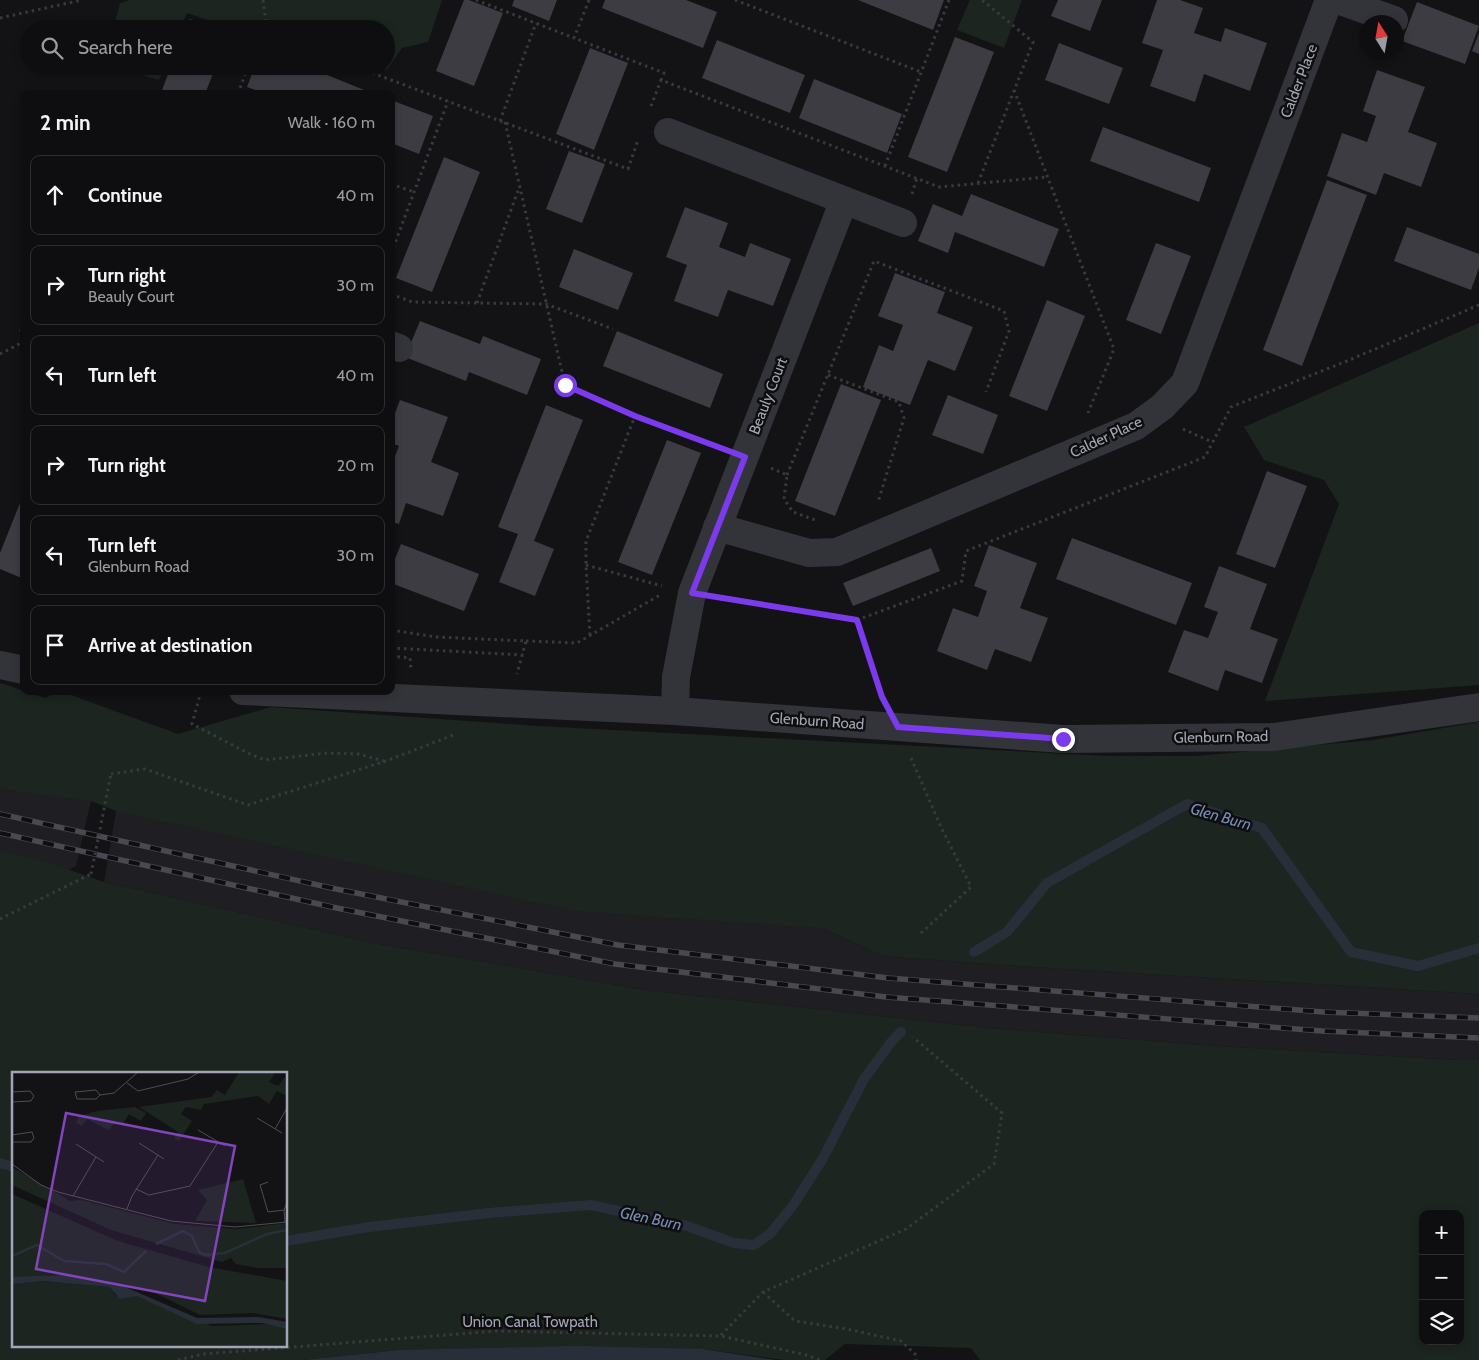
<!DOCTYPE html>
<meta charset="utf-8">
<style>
body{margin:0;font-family:Cabin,sans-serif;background:#1c1c1e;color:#f1f3f6}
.controls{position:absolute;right:15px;bottom:15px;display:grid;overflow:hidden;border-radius:10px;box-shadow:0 2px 8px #0003}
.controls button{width:45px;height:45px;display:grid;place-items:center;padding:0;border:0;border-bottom:1px solid #2e2e30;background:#0e0e10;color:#f1f3f6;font:25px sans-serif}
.compass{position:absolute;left:1359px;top:15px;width:45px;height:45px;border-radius:50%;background:#0e0e10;box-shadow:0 2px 8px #0003;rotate:349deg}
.stop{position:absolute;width:15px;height:15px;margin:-11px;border:4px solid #7c3aed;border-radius:50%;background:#fff}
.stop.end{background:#7c3aed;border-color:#fff;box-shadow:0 1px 5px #0008}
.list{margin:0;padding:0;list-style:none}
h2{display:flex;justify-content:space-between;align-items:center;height:65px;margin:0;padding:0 20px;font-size:21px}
h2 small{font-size:16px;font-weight:400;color:#9b9c9f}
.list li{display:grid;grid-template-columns:32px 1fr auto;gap:15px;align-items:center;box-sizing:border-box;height:80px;margin:0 10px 10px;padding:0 10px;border:1px solid #2e2e30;border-radius:10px}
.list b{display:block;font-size:19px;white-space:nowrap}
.list p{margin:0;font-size:16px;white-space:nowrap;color:#9b9c9f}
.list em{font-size:16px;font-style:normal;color:#9b9c9f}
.icon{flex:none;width:28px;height:28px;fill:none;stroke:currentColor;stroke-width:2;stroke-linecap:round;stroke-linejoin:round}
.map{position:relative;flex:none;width:1479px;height:1360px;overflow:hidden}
.search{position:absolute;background:#0e0e10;box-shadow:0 2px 8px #0003;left:20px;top:20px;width:375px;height:55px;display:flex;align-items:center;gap:12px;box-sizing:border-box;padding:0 18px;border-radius:28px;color:#9b9c9f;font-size:19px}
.panel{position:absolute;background:#0e0e10;box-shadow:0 2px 8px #0003;left:20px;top:90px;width:375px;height:605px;border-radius:10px}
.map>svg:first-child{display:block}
.built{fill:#1f1e22}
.green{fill:#1c251f;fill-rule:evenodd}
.water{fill:#282f39}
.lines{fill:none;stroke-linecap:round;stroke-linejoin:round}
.stream{stroke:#282f39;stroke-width:10}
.building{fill:#3c3c42}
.path{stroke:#393a41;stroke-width:3;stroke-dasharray:2.5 4;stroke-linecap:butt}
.minor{stroke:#33333a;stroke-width:28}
.rail-casing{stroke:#484951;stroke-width:5.5}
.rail{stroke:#0e0e0f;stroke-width:4;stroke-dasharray:11;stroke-linecap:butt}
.path-bridge{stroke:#393a41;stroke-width:3;stroke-dasharray:2.5 4;stroke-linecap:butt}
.route{stroke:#7c3aed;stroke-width:6}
.labels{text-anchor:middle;stroke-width:5;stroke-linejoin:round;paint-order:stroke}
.street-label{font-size:15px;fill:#a3a5b6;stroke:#0e0e0f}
.water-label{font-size:16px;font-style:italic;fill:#768db5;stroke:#0e0e0f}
.inset-river{fill:none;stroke:#282f39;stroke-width:2.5}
.inset-road{fill:none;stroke:#4d4d55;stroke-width:1}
.view{fill:#8344bd;fill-opacity:0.15;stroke:#8344bd;stroke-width:2.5}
.inset-edge{fill:none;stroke:#a3a5b6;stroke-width:2.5}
</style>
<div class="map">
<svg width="1479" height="1360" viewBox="0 0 1479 1360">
<rect width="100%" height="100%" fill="#131315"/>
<path class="built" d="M0,730L103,756L91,801L76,866L29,891L0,893Z
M138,791L822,928L883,956L1016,966L1479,994V1060H1457L1216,1046L988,1028L652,991L373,943L104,882L116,811Z"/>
<path class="green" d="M130,0H442L428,42L402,48L387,70L376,66H386V29H234L187,13L180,29H113L120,3Z
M970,0H1022L1004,48L957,30Z
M110,66H165L159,80Z
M1479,323V685L1265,701L1339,504L1324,480L1264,460L1244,427Z
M0,683L45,698L60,691L178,734L271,707L538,726L1106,756H1197L1373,740L1479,722V994L1016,966L883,956L822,928L576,911L116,811L91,801L21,792L0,787Z
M0,851L44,861L104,882L373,943L652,991L988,1028L1216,1046L1457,1060H1479V1360H980L971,1348L845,1344L825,1360H784L702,1349L399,1350L303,1360H0ZM14,1074H286V1346H14ZM1423,1214H1460V1341H1423Z"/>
<path class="water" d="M576,1346L702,1349L776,1360H303L399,1350Z"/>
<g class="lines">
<path class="stream" d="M974,952L1007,932L1047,883L1187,804L1262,828L1351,952L1418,966L1479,948
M0,1163L14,1167
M286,1241L369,1227L489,1213L591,1205L687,1226L734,1243L754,1245L770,1234L794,1204L822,1160L864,1079L892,1041L901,1032"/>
</g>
<path class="building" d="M464,0H469L503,13L474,86L436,71Z
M514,0H557L549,21L512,6Z
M605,0H686L717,12L703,48L602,8Z
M858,0H944L933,30Z
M1058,0H1102L1090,31L1051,16Z
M1157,0H1180L1203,8L1194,33L1221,42L1225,28L1267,43L1250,91L1204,74L1195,102L1150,86L1163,50L1142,43Z
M1417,2L1479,26L1465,64L1402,41Z
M190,19L215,29H186Z
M1479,33V54L1472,51Z
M955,37L994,52L947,172L908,157Z
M717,40L805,75L790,113L702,78Z
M1059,43L1123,68L1109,104L1045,80Z
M590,48L628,63L594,150L556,134Z
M171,66H216L205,94H163L161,93Z
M255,66H305L374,94H266L247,87Z
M1377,70L1425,87L1408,132L1437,143L1421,187L1384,173L1376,195L1327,176L1342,133L1367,142L1376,116L1363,111Z
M814,79L902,114L887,153L799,118Z
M391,100L433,116L419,154L391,143Z
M1103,127L1211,168L1199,202L1090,161Z
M569,151L605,164L582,223L546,209Z
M444,157L480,172L432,292L396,278Z
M1327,180L1367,195L1302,366L1263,350Z
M971,194L1059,229L1044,267L955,232L948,253L918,241L933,204L962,216Z
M685,207L728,223L719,247L745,257L750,243L791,259L773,306L728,290L718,317L674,301L687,265L666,257Z
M1407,227L1479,254V268L1471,290L1394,261Z
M1156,243L1191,256L1161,334L1126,320Z
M574,249L633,273L618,310L559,287Z
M895,273L945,292L937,313L973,327L955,371L928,360L910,405L863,387L879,345L893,351L903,325L878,316Z
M1047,300L1085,316L1047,411L1009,396Z
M24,320V333L19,331Z
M420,321L480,344L483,336L541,359L527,395L469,372L466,381L405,357Z
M617,331L723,374L710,408L603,366Z
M841,384L881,400L835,516L795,501Z
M948,395L998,415L983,454L932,435Z
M400,400L448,417L431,462L459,473L443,516L406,503L399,524L391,522V466L399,446L391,443V424Z
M546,405L583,420L534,541L554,549L535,596L499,582L518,534L498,527Z
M667,440L701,453L652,575L618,562Z
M1267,471L1307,486L1275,568L1236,554Z
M24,493V579L0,569V553Z
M1072,538L1192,583L1176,625L1056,579Z
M401,544L479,574L464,611L391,583V569Z
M989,545L1037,563L1020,608L1048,618L1031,662L995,649L987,670L937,651L953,608L978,617L987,591L974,586Z
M931,548L940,571L853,606L843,583Z
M1219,566L1267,584L1250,629L1278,639L1262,683L1225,670L1218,691L1168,672L1184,630L1208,638L1218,612L1204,607Z"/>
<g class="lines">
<path class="path" d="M263,0L267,29
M476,0L574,38
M589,0L574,38L664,73L661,80
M735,0L921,72
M0,18L82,0
M354,66L628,169L638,140
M1014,90L1114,349L1088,413
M238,94L248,66
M651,106L661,80L939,187L1047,177
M500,121L536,23
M505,122L565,385L635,416L716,446
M885,166L949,0
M978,183L1033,42L982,0
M391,184L414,192
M912,194L917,178
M391,254L448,101
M391,294L412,302L546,304L613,329
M477,303L519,188
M0,354L21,343H24
M828,375L899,402L904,418L878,502
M1183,429L1212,442
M771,468L787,475L784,499L793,512L818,521
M787,475L874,261L1004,311L1009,331L986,392
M586,565L662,586
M722,598L857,620L962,581L966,551L1205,457L1231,407L1347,361L1479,305
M857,620L882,696
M391,630L436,637L526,641L517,674
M590,635L586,565V541L635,416
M526,641L577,643L660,595
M391,648L523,655
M391,656L410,658L411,670
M201,691L192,724L250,754L265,760L327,753L358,754L384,761
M911,758L941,827L971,887L920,934
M111,774L145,769L248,805L386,761L456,734
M0,919L91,874
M763,1292L795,1321L847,1329L901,1341L915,1354L916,1360
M721,1335L763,1292L906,1229L994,1164L1002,1113L913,1037
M178,1360L204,1354L496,1331L721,1336L806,1355L820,1360"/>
<path class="minor" d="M1338,0L1394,20
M668,132L903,223
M391,345L399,348
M717,527L809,553L837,552L1136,426L1162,407L1185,383L1329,0
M0,665L24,670
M243,691L675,711L1063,739L1274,737L1479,707
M675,711L676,677L692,593L844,200"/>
<defs>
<path id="rail" d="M0,814L336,889L618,945L888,978L1323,1012L1479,1018
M0,833L332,907L615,964L886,997L1322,1031L1479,1038"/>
</defs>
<use href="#rail" class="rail-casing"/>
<use href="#rail" class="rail"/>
<path class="path-bridge" d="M91,874L111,774"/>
</g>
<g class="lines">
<path class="route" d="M565,385L635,416L745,457L692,593L857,620L882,697L898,727L1063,739"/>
</g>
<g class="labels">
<g class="street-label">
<text transform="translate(1299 81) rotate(-69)" y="5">Calder Place</text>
<text transform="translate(768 396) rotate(-69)" y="5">Beauly Court</text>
<text transform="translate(1106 437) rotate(-25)" y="5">Calder Place</text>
<text transform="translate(817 721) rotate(4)" y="5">Glenburn Road</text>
<text transform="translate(1221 737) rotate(-1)" y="5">Glenburn Road</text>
<text x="530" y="1327">Union Canal Towpath</text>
</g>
<g class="water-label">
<text transform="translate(1221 816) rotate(16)" y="6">Glen Burn</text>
<text transform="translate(651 1218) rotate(12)" y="6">Glen Burn</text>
</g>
</g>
<g transform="translate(12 1072)">
<rect width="275" height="275" fill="#131315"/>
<path d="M227,0H264L257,10L266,14L273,5L275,24L265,19L257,32L246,24L192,32L189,38L174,35L169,42L180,49L167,69L162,66L166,60L127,35L199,25L205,18L213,23ZM123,35L134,41L129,49L117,42L111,52L105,49L96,58L75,47L70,54L64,51L67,44L85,39ZM0,95L58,129L69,128L163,152L224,157L275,151V196H246L224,192L219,186L210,190L99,158L0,113ZM231,107L244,151L183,149L195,128L186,118ZM0,122L106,169L197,195L275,209V247L241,241L188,243L135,217L90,208L43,203L0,206ZM29,209L97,215L104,224H125L200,254L260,252L275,257V275H0V212Z" fill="#1c251f"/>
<path d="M50,203L104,211L185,246L247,245L275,250V257L250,251L185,252L125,224L108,227L97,215L30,209L0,212V205Z" fill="#282f39"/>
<path class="inset-river" d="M144,172L171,159L180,164L187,180L194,183L213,181L255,162L275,158M0,184L25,173L52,189L94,192L112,200L134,179"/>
<path class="inset-road" d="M115,11L126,19L176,7L187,0M0,20L18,19L22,24L19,29L0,30M88,23L84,18L63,20L65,27H84L88,23L102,21L126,0M245,46L270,61M263,57L275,36M186,58L213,74M0,63L20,60L22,66L19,70H0M127,71L152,87M64,72L92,90M0,92L29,113L46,120L159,149L223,155L275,150M256,110L248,113L256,140L272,138M124,117L137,123L178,114L206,70M61,124L84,85M115,137L120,124L146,83M273,150L272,138L275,130"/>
<path class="view" d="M54,41L223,74L193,229L24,197Z"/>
<rect width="275" height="275" class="inset-edge"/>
</g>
</svg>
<div class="controls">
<button>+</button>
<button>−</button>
<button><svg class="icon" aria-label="layers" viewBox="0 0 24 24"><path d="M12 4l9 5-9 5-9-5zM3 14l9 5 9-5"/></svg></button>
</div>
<svg class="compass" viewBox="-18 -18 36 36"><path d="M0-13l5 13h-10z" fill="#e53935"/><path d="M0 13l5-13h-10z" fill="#9b9c9f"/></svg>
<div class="stop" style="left:565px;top:385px"></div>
<div class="stop end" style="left:1063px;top:739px"></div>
<div class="search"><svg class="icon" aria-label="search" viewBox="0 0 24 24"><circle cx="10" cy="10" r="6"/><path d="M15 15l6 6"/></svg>Search here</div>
<section class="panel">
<h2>2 min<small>Walk · 160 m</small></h2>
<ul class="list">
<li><svg class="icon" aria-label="ahead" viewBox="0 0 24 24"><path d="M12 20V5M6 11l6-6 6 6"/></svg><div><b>Continue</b></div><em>40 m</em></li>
<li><svg class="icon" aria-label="right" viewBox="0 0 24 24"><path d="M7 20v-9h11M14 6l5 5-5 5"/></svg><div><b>Turn right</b><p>Beauly Court</p></div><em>30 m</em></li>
<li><svg class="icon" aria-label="left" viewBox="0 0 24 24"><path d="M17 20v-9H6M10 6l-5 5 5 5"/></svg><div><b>Turn left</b></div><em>40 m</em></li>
<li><svg class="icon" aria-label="right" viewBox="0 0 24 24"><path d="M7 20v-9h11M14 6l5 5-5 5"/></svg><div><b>Turn right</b></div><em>20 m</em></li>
<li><svg class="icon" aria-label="left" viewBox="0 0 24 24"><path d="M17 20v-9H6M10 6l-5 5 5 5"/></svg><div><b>Turn left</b><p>Glenburn Road</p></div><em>30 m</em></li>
<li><svg class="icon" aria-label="arrive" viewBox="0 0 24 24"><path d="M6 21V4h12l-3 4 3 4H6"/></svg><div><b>Arrive at destination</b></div></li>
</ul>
</section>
</div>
